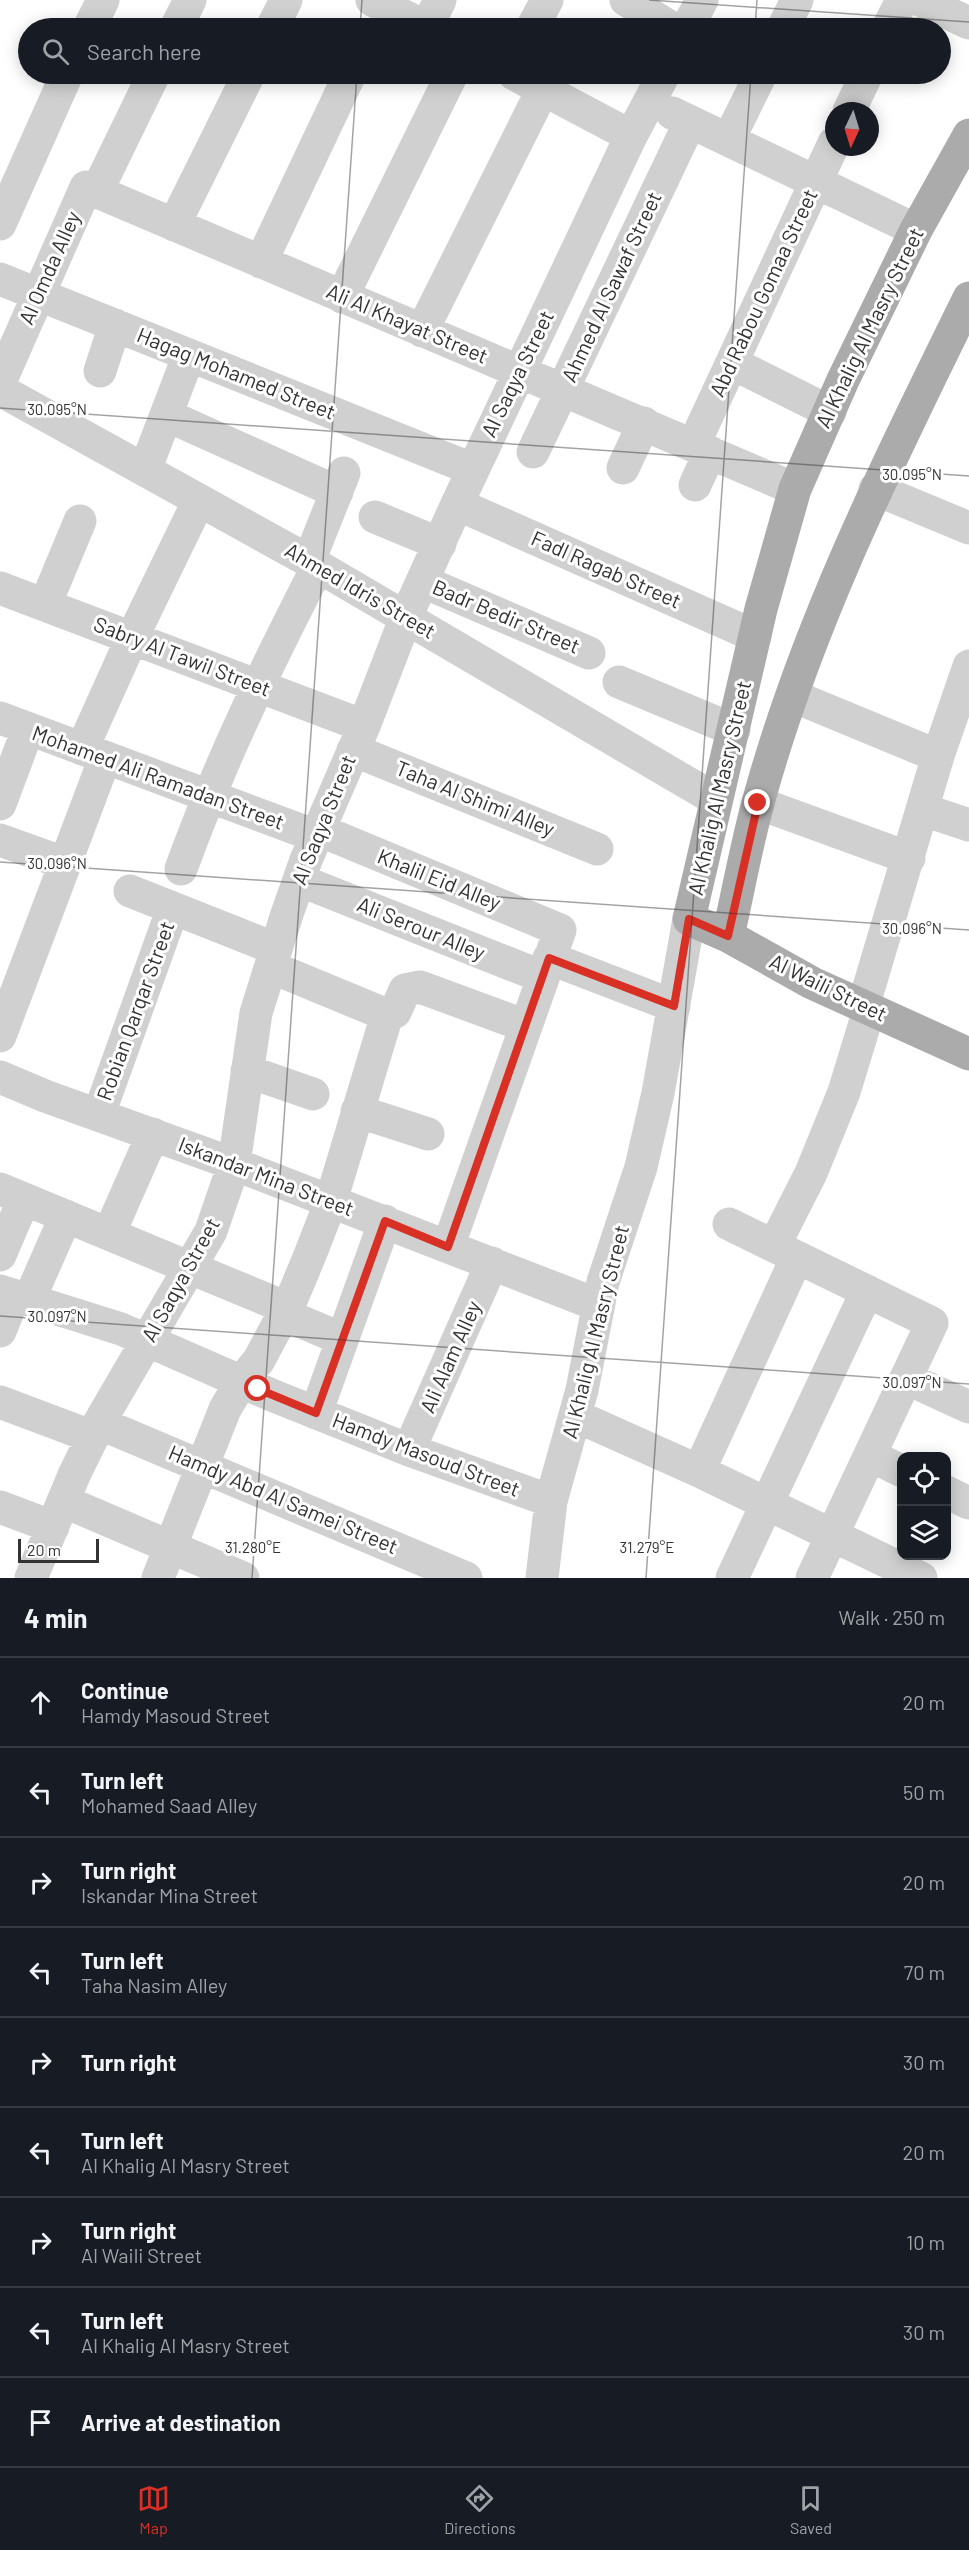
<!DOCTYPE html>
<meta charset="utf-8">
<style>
body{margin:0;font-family:Barlow,sans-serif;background:#20242c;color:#f1f3f6}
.controls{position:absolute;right:18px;bottom:18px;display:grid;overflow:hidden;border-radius:12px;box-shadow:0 3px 15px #0003}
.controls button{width:54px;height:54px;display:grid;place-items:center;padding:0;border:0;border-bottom:2px solid #363941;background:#171b24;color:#f1f3f6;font:30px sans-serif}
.compass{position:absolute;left:825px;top:102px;width:54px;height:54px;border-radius:50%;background:#171b24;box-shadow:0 3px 15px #0003;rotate:184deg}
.scale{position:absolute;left:18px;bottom:15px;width:81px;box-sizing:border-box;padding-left:6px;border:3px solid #333;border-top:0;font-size:16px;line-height:21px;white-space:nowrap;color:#333;-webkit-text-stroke:4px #fff;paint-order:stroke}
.stop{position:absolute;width:18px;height:18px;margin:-14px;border:4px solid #d93025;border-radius:50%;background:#fff}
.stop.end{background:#d93025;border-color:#fff;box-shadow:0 2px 6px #0008}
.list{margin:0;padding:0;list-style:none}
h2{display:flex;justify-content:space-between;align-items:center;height:78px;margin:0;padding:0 24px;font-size:26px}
h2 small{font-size:20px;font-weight:400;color:#9ea1a6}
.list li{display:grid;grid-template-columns:39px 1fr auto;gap:18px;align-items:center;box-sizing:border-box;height:90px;padding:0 24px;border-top:2px solid #363941}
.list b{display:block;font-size:22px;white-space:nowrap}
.list p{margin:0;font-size:20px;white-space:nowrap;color:#9ea1a6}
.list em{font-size:20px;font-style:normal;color:#9ea1a6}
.icon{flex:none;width:33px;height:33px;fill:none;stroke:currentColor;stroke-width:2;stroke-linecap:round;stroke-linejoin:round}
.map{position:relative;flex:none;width:969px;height:1578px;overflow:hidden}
.search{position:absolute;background:#171b24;box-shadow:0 3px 15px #0003;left:18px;right:18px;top:18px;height:66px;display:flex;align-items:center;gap:15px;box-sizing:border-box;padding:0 21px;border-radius:33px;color:#9ea1a6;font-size:22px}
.sheet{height:888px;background:#171b24}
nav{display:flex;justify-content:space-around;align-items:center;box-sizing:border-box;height:84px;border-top:2px solid #363941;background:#171b24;font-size:16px;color:#9ea1a6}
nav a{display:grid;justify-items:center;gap:3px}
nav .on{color:#d93025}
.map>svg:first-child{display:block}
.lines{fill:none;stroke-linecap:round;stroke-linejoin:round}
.minor{stroke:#d0d0d0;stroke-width:33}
.major{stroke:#ababab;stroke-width:33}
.route{stroke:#d93025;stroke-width:8}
.ticks{fill:none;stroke:#333;stroke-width:1.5;stroke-opacity:0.45}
.labels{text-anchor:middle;stroke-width:6;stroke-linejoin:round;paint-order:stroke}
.street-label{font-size:21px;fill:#333;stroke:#fff}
.ticks-label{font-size:15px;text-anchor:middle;fill:#333;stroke:#fff;stroke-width:6;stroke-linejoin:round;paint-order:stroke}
</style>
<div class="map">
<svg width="969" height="1578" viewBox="0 0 969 1578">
<rect width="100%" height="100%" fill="#fff"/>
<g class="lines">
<path class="minor" d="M372,0L428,28
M626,0L672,28
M920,0L969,23
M89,28L103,0
M176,28L190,0
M272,28L286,0
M426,28L440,0
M532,28L547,0
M687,28L702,0
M783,28L797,0
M888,28L902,0
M514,74L631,136
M849,111L867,74
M672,113L916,230
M729,139L761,74
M97,191L154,74
M0,224L67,74
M174,225L249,74
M261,262L350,74
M0,279L472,469
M342,297L452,74
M422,331L543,89
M732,363L830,412
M100,371L115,325
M0,382L86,187L795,489
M0,390L309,561L715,799
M166,415L337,492
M694,444L834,143
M533,452L690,122
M623,468L644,423
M145,470L189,355
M695,485L710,452
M875,489L969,528
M457,504L755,636
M375,517L440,544
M309,561L344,473
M424,582L589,653
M0,588L364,726
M45,605L80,521
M619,682L734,730
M793,696L938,756
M0,718L316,836
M82,749L132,638L199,500
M353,750L597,849
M758,803L909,858
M0,804L28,729
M924,810L969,825
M319,830L560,930L448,1247
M0,840L64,863
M181,869C219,764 267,665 318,566
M299,880L543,977
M130,891L276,949
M549,958L674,1006
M271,967L387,1015L395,1012L405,990L420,987L526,1026
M863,1007L938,756L969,666
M0,1036L105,758
M247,1071L313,1094
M0,1077L45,1096L234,1164L598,1305
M357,1111L428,1134
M99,1114L173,908
M0,1189L287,1308
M729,1224L932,1323L812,1578
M109,1234L153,1134
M774,1246L811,1173L844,1092L869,1010
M0,1255L24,1199
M0,1291L121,1329L274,1396L409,1450L551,1501
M29,1300L66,1216
M283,1314L342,1339
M0,1331L14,1296
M908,1379L969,1407
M0,1402L93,1437
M316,1413L385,1221
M576,1416L699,1471L921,1578
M99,1423L466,1578
M409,1450L492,1263
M871,1456L902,1471
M699,1471L797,1257
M946,1492L969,1503
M63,1501L243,1578
M0,1507L53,1527
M31,1578L75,1473L103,1416L211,1231L234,1164L256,1013L287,914L306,860L364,726L406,617L457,504L631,136L664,74
M158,1578L225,1409L241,1382L259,1360L293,1296L310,1255L331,1201L387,1015
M542,1578L551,1501L582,1390L603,1282L641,1167L658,1093L689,919
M732,1578L867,1291"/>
<path class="major" d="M969,135L916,230L843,380L795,489L761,609L689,919L728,936L812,983L969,1054
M728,936C738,892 746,847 758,803C806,626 889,461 969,298"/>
</g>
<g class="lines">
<path class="route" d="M258,1389L316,1413L385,1221L448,1247L549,958L674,1006L689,919L728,936L758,803"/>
</g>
<path class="ticks" d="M649,0L969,22M360,28L362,0M755,28L757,0M0,408L969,476M0,862L969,930M0,1316L969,1384M252,1578L357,74M646,1578L751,74"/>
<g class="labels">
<g class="street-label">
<text transform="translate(50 268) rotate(-66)" y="7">Al Omda Alley</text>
<text transform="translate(612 287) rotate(-65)" y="7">Ahmed Al Sawaf Street</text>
<text transform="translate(764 293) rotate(-65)" y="7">Abd Rabou Gomaa Street</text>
<text transform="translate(407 324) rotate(23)" y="7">Ali Al Khayat Street</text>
<text transform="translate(870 328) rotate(-64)" y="7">Al Khalig Al Masry Street</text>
<text transform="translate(236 374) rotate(22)" y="7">Hagag Mohamed Street</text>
<text transform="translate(518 374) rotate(-64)" y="7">Al Saqya Street</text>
<text transform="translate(606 570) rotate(24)" y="7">Fadl Ragab Street</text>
<text transform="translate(360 591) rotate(30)" y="7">Ahmed Idris Street</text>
<text transform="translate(506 617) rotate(23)" y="7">Badr Bedir Street</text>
<text transform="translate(182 657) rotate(21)" y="7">Sabry Al Tawil Street</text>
<text transform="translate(158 778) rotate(20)" y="7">Mohamed Ali Ramadan Street</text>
<text transform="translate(720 788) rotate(-77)" y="7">Al Khalig Al Masry Street</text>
<text transform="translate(475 799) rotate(22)" y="7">Taha Al Shimi Alley</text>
<text transform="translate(324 820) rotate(-68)" y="7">Al Saqya Street</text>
<text transform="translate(439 880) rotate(22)" y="7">Khalil Eid Alley</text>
<text transform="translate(421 929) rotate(22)" y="7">Ali Serour Alley</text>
<text transform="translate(828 988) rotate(26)" y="7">Al Waili Street</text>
<text transform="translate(136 1011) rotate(-70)" y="7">Robian Qarqar Street</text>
<text transform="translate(266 1177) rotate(21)" y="7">Iskandar Mina Street</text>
<text transform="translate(181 1280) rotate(-61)" y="7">Al Saqya Street</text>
<text transform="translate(596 1332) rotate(-76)" y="7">Al Khalig Al Masry Street</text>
<text transform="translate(451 1357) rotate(-66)" y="7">Ali Alam Alley</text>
<text transform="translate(426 1455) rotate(21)" y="7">Hamdy Masoud Street</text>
<text transform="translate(283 1500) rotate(23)" y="7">Hamdy Abd Al Samei Street</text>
</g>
</g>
<g class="ticks-label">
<text x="57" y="415">30.095°N</text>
<text x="912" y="480">30.095°N</text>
<text x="57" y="869">30.096°N</text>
<text x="912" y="934">30.096°N</text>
<text x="57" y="1322">30.097°N</text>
<text x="912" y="1388">30.097°N</text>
<text x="253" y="1553">31.280°E</text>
<text x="647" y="1553">31.279°E</text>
</g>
</svg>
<div class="controls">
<button><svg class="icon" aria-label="locate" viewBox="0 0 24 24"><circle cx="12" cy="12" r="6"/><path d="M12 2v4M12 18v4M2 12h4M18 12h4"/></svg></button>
<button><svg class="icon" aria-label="layers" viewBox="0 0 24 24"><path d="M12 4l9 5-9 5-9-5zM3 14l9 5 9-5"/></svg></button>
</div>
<svg class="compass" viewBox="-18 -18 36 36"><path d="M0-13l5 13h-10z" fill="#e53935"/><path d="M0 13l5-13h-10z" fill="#9ea1a6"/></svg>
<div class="scale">20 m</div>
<div class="stop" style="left:258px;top:1389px"></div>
<div class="stop end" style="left:758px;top:803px"></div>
<div class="search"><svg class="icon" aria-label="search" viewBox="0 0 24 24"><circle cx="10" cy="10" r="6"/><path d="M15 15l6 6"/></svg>Search here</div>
</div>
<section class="sheet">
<h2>4 min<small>Walk · 250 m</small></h2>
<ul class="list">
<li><svg class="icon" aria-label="ahead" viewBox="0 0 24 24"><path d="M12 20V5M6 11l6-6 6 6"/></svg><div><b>Continue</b><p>Hamdy Masoud Street</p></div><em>20 m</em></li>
<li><svg class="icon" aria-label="left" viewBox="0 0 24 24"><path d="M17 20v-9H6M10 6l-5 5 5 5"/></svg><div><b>Turn left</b><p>Mohamed Saad Alley</p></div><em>50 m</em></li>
<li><svg class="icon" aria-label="right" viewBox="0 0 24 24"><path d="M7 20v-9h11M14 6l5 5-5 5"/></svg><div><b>Turn right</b><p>Iskandar Mina Street</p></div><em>20 m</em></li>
<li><svg class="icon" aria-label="left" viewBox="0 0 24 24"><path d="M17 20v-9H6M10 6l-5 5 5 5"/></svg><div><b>Turn left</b><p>Taha Nasim Alley</p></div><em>70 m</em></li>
<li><svg class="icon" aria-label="right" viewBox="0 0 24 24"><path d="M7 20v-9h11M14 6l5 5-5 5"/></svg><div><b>Turn right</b></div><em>30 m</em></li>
<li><svg class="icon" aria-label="left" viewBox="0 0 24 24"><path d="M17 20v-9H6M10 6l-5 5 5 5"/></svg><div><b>Turn left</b><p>Al Khalig Al Masry Street</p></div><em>20 m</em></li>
<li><svg class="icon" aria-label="right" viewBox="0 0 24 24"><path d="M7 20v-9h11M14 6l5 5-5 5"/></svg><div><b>Turn right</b><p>Al Waili Street</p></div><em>10 m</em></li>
<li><svg class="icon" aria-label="left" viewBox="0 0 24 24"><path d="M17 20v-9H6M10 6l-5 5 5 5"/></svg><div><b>Turn left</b><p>Al Khalig Al Masry Street</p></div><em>30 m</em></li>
<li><svg class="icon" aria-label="arrive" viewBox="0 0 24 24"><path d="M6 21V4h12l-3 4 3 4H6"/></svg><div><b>Arrive at destination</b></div></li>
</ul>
</section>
<nav>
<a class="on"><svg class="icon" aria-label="map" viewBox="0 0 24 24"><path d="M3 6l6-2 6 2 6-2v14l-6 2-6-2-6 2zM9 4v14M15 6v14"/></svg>Map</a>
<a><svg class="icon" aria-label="directions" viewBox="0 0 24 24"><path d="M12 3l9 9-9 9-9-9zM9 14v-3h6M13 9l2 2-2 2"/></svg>Directions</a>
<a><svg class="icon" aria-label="saved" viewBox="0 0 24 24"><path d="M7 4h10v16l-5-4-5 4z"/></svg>Saved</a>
</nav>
